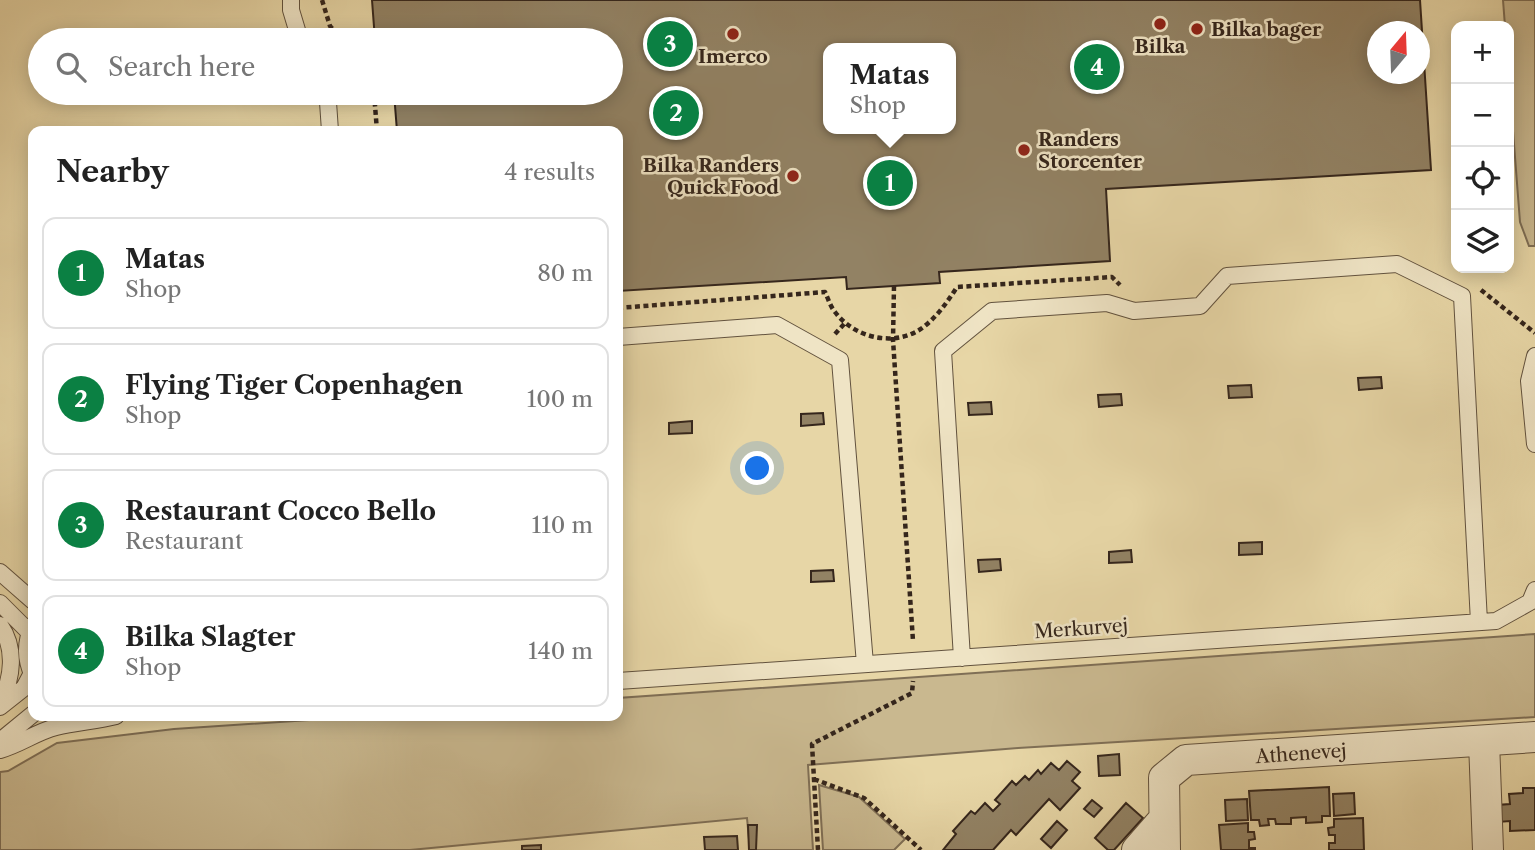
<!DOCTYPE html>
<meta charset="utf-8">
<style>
body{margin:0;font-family:"Libre Caslon Text",serif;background:#f2f2f2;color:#222}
.controls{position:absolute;right:21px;top:21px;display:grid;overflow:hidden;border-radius:14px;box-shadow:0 4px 18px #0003}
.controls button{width:63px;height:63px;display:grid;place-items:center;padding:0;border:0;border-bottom:2px solid #e0e0e0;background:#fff;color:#222;font:35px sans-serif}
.compass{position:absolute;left:1367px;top:21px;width:63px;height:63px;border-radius:50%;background:#fff;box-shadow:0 4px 18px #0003;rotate:19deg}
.you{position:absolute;left:758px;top:469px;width:24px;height:24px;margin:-18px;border:5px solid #fff;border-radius:50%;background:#1a73e8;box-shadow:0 0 0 10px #1a73e833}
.badge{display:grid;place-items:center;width:46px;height:46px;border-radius:50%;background:#0b8043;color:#fff;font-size:23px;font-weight:700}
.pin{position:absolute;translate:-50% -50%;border:4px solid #fff;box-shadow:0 2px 7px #0006}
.popup{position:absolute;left:823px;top:43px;width:133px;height:91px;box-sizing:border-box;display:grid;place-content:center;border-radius:14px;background:#fff;filter:drop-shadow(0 2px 5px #0005);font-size:23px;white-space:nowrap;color:#767676}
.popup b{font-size:26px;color:#222}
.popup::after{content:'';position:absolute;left:50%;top:100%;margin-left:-14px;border:14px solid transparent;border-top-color:#fff}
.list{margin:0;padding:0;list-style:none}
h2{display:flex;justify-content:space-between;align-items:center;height:91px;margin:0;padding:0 28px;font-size:30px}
h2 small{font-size:23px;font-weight:400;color:#767676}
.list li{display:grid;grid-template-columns:46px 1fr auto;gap:21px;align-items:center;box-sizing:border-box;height:112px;margin:0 14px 14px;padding:0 14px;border:2px solid #e0e0e0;border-radius:14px}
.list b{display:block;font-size:26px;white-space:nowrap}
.list p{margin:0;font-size:23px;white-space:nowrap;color:#767676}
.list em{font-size:23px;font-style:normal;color:#767676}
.icon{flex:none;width:38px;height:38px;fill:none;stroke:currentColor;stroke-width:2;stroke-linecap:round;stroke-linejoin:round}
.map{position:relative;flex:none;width:1535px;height:850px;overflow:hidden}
.search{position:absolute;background:#fff;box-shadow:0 4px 18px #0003;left:28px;top:28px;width:595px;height:77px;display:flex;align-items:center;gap:18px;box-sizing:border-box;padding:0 24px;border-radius:38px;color:#767676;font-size:26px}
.panel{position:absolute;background:#fff;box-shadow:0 4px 18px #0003;left:28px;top:126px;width:595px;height:595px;border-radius:14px}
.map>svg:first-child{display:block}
.green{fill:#c9b88f;stroke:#7f6f56;stroke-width:2}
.building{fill:#928264;stroke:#35261c;stroke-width:2;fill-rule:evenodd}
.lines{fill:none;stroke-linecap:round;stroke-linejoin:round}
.lane-casing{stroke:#62523e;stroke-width:18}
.street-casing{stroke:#62523e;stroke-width:32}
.path{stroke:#35261c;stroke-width:4.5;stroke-dasharray:5 3.5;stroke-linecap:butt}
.lane{stroke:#efe4c5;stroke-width:16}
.street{stroke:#efe4c5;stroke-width:30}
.poi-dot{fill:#8f2418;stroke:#efe4c5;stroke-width:2.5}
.labels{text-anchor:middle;stroke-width:5;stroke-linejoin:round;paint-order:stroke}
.poi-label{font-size:19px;font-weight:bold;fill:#35261c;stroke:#efe4c5;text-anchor:start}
.street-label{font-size:19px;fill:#35261c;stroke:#efe4c5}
</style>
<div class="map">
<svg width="1535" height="850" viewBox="0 0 1535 850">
<rect width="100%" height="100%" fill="#e7d6a6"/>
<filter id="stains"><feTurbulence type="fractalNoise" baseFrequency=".00286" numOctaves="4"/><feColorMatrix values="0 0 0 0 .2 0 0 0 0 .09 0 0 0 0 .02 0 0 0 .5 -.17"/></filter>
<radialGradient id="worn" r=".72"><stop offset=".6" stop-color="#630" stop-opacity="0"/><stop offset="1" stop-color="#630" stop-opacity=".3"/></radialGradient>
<path class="green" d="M1503,0H1535V246H1529L1520,222L1509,79V26H1505Z
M1535,634V717L1018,748L808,765L813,850H750L747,818L410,850H0V772L8,771L57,743L174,729L369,716H618V698Z
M819,785L859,797L905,839L894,850H823Z"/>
<path class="building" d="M372,0H1420L1431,170L1106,189L1110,261L939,272L940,283L847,289L846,277L618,291V131H397L394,93H611V40H375ZM1378,32H1420V74H1378ZM829,48H951V129H829Z
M1381,377L1382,388L1359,390L1358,378Z
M1251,385L1252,397L1229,398L1228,386Z
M1121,394L1122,405L1099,407L1098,395Z
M991,402L992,414L969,415L968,403Z
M823,413L824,424L801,426V414Z
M692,421V433L669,434V423Z
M1262,542V554L1239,555V543Z
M1131,550L1132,562L1109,563V552Z
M1000,559L1001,570L979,572L978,560Z
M833,570L834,581L811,582V571Z
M1119,754L1120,775L1099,776L1098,756Z
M1067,761L1080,772L1072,781L1080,788L1060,810L1049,799L1016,835L1011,830L993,850H943L956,834L953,831L971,811L975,814L985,803L993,811L1000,804L995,800L1012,781L1016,785L1025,776L1029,780L1038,770L1041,774L1051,763L1059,770Z
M1329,787L1330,816H1322V822L1306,823V817L1291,818V824H1276L1275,819H1268L1269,825L1260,826L1259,820H1251L1249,791Z
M1523,788H1535V830L1510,831V821L1498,822L1497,805L1510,804L1509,794L1523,793Z
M1354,793L1355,814L1334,816L1333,794Z
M1247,799L1248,820L1226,821L1225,800Z
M1092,800L1102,808L1094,817L1084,809Z
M1126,803L1143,818L1114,850H1108L1095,838Z
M1363,818L1364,850H1329V843H1335V835H1329L1328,828L1334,827V819Z
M1057,821L1067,830L1051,848L1041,839Z
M1248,823V832H1254L1255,839L1249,840V848H1255V850H1221L1219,825Z
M748,825H757L756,850H749Z
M737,836L738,850H705L704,837Z
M541,845V850H522V846Z"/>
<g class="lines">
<defs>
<path id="lane" d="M291,0V10L300,40
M324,93L328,102L330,131
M618,337L777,325L840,360L865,664
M1535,356L1529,381L1535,444
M0,572L33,601
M0,603L30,633
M0,625C16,648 13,678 0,703
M33,625C25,642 25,659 33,676
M962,658L943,351L992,311L1107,303L1134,311L1200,306L1227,276L1397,264L1462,296L1479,622
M618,681L1496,621L1530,602L1535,590
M0,707L24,688L32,673
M0,741L33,714
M0,750C21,744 36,732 56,727C76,722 97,721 116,716"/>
<path id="street" d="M1484,741L1488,850
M1137,850L1164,819
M1165,850L1164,778L1186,760L1535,737"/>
</defs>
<use href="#lane" class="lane-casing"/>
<use href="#street" class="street-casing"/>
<path class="path" d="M322,0L330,26L343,40
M374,93L377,131
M894,286L893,340L913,641
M1481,290L1535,333
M618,308L825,292C828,298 830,306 835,312C856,340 899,348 926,325C939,314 948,301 957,287L1112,277L1120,285
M835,334L846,322
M814,779L864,798L921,850
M818,850L812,744L912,693L913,681"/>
<use href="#lane" class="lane"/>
<use href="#street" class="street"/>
</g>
<g class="poi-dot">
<circle cx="1160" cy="24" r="7"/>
<circle cx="1197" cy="29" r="7"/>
<circle cx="733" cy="34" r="7"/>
<circle cx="1024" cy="150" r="7"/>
<circle cx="793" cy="176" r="7"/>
</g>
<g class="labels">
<g class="poi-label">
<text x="1211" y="36">Bilka bager</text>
<text x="1160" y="53" text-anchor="middle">Bilka</text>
<text x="733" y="63" text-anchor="middle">Imerco</text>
<text x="1038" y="146">Randers<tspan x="1038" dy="22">Storcenter</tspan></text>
<text x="779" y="172" text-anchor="end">Bilka Randers<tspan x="779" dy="22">Quick Food</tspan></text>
</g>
<g class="street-label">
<text transform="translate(1081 628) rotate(-4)" y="7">Merkurvej</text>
<text transform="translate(1301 753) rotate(-4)" y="7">Athenevej</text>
</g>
</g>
<rect width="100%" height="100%" filter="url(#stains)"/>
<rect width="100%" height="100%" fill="url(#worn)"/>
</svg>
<div class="controls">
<button>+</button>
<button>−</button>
<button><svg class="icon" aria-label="locate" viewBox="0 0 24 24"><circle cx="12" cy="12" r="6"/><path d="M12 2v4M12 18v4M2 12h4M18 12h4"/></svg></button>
<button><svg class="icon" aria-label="layers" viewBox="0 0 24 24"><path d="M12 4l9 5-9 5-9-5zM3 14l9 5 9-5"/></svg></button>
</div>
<svg class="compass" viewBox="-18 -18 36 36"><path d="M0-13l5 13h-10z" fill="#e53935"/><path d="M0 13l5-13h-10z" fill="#767676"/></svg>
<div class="you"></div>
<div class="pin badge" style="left:890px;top:183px">1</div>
<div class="popup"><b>Matas</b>Shop</div>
<div class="pin badge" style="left:676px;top:113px">2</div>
<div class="pin badge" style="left:670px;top:44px">3</div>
<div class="pin badge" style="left:1097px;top:67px">4</div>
<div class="search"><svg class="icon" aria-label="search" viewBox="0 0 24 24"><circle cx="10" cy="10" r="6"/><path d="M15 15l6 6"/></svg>Search here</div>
<section class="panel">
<h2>Nearby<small>4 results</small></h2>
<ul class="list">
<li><span class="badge">1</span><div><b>Matas</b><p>Shop</p></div><em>80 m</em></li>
<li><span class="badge">2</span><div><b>Flying Tiger Copenhagen</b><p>Shop</p></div><em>100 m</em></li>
<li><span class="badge">3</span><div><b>Restaurant Cocco Bello</b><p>Restaurant</p></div><em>110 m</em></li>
<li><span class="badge">4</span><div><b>Bilka Slagter</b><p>Shop</p></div><em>140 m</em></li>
</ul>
</section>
</div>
